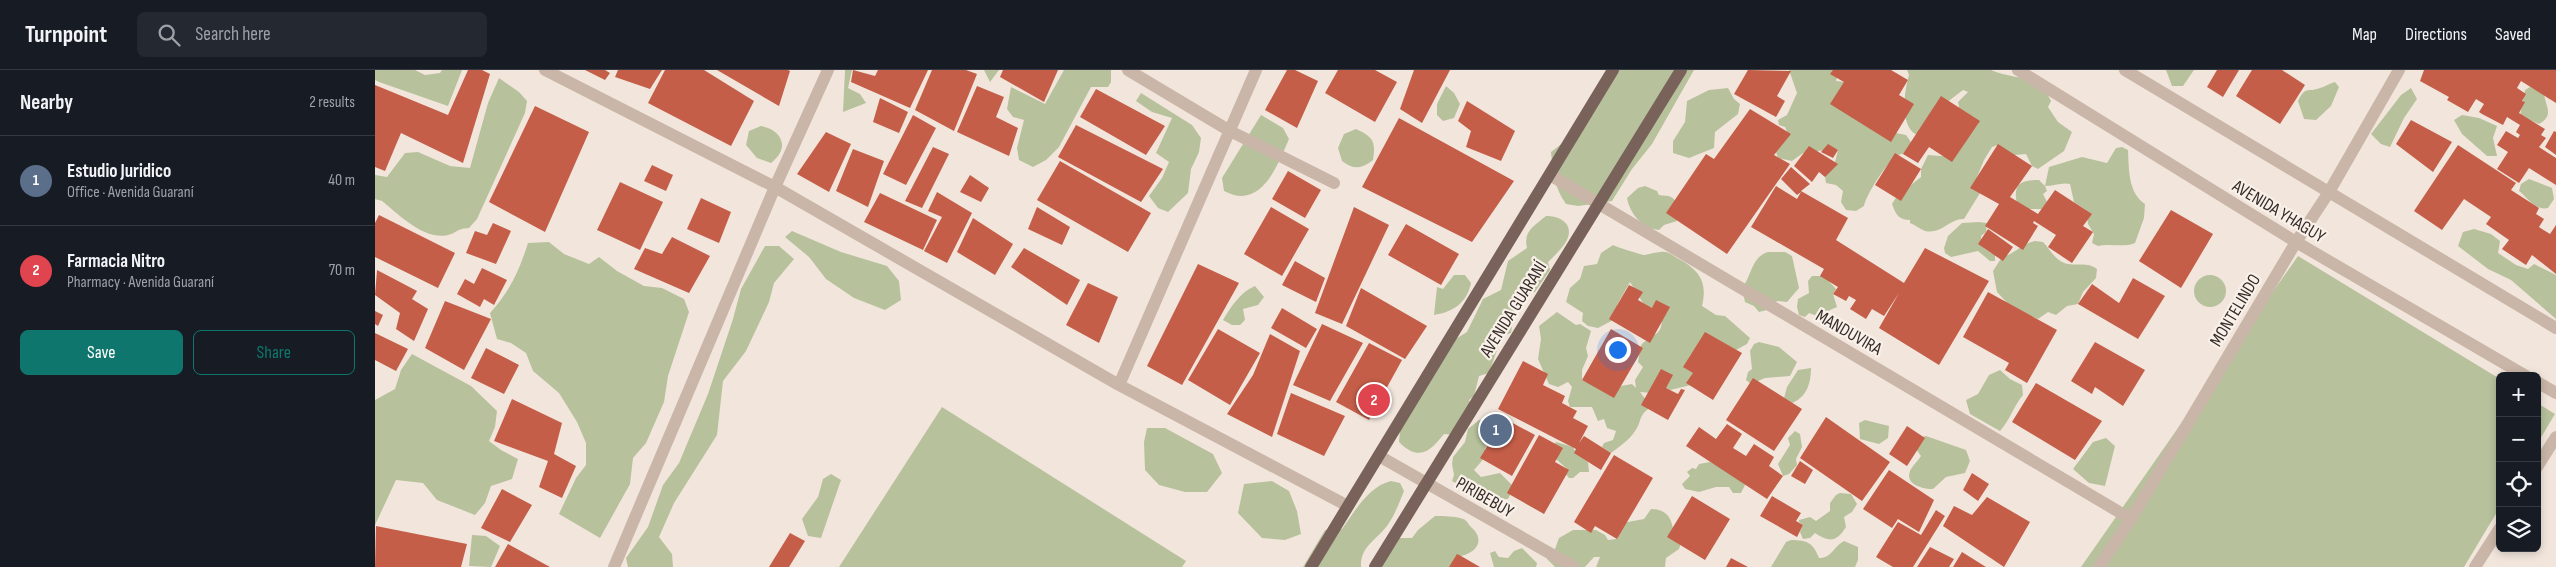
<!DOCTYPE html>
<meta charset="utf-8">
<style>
body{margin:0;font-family:"Sofia Sans Condensed",sans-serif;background:#242831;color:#f1f3f6}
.controls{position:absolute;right:15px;bottom:15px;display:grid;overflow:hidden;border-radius:8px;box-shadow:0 2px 8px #0003}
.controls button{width:45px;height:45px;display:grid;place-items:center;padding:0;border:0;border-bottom:1px solid #363941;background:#171b24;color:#f1f3f6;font:25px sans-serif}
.you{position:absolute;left:1242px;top:279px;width:18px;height:18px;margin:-12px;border:4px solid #fff;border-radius:50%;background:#1a73e8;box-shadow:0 0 0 8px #1a73e833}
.badge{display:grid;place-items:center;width:32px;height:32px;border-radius:50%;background:#0f766e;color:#fff;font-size:16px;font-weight:700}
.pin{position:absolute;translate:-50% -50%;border:2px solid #fff;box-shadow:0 1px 5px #0006}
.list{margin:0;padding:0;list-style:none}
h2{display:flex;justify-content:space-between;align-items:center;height:65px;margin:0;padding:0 20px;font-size:21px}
h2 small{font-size:16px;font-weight:400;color:#9ea1a6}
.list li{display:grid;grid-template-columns:32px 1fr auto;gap:15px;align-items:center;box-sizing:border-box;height:90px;padding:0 20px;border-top:1px solid #363941}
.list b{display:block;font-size:19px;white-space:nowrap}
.list p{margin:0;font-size:16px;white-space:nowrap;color:#9ea1a6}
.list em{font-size:16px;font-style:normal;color:#9ea1a6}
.actions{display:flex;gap:10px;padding:15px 20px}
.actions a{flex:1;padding:11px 0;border:1px solid #0f766e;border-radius:8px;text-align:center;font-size:18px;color:#0f766e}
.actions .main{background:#0f766e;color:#fff}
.icon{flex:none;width:28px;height:28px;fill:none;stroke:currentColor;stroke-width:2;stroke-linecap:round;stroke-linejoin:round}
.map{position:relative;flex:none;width:2181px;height:497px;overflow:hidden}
header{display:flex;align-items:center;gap:30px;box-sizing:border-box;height:70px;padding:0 25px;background:#171b24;border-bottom:1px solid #363941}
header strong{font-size:24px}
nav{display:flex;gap:28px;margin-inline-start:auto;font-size:18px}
.search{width:350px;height:45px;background:#242831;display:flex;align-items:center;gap:12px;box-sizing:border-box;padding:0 18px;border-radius:8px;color:#9ea1a6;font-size:19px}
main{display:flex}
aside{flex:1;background:#171b24}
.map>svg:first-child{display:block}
.green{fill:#b7c19c}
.building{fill:#c45e48}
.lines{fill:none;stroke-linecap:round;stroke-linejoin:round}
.minor{stroke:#cab6a8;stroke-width:12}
.major{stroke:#79625a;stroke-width:12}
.labels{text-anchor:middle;stroke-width:4.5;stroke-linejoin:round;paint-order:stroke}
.street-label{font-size:18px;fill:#372c28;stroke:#f9f1e9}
</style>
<header>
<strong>Turnpoint</strong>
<div class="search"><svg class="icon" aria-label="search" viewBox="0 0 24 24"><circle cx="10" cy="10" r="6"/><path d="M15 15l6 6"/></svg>Search here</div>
<nav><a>Map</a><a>Directions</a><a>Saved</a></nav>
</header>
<main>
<aside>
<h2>Nearby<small>2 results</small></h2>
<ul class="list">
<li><span class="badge" style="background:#5c6f8a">1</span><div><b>Estudio Juridico</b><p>Office · Avenida Guaraní</p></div><em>40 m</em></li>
<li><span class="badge" style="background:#e0444e">2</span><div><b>Farmacia Nitro</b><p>Pharmacy · Avenida Guaraní</p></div><em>70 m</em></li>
</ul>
<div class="actions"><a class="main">Save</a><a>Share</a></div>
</aside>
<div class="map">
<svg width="2181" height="497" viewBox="0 0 2181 497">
<rect width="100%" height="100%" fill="#f2e6dc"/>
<path class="green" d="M0,0H40L50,5L65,3L67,0H87L73,36L4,12L0,10Z
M470,0H477L473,18L485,24L491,33L468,42Z
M609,0H624L615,12Z
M689,0H736V12L733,17H716L684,77L671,90L658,97L644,90L642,78L649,50L638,47L632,39L636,17L670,34Z
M1244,0H1319L1277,74L1257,99L1237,131L1203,136L1191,134C1179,117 1178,102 1176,82L1193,69Z
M1414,0H1464L1461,11L1469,12L1521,63L1531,65L1536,72L1535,83C1531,83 1526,84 1523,85C1513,90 1491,125 1489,136L1481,141L1471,140L1466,132L1468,121L1461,115L1451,113L1450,107L1460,92L1463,80L1453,75L1450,80L1428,83L1417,91L1403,88L1401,82L1414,66L1410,57L1404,55L1403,50L1412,45L1422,23Z
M1532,0H1616C1640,11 1662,2 1676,31L1673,37L1683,52L1697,62L1689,81L1663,99L1657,96L1651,84L1639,85L1623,75L1617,77L1609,90L1602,107L1605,123L1589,149C1575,148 1566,165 1550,161C1545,159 1540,155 1535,153V150C1524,150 1521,145 1517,134L1522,126L1546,107V99L1553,85L1578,87L1603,54L1599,47L1585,42L1583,32L1593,22L1588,20L1571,33L1544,66C1524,59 1529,22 1534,5Z
M1791,0H1819L1808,16H1797Z
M124,8L144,22L152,31L150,43L102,149L94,158C80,159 82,163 73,165C50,171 23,144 7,131L0,129V105L12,107L30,83L43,82L75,96L95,98L113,33Z
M1960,12L1964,17L1956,36L1941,50L1929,49L1923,31C1931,15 1932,23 1945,18C1950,17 1955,13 1960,12Z
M1071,16L1079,23L1085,34L1079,48L1068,51L1062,45V34Z
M2155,17L2169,23C2170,36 2180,45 2164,54L2145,46L2150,20Z
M1353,18L1359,29L1365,34L1363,44L1340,62L1339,78L1314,88L1298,83V71L1310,52L1312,31L1334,20Z
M2036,18L2042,29L2029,48L2015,77L2006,74L1996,64L2026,25Z
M766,23L817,55L826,68L824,82L816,99L813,123L793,142L783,138L774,126L787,108L794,92L781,83L797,48L777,42L761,31Z
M886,45L908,58L914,69C905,89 892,127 865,126C860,126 854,123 849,121L847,108Z
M2087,45L2104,48L2122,56L2118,68L2122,86H2112L2087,64L2079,50Z
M386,56C408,60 415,79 396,93L382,88L371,75L374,61Z
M981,59C998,67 1001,71 998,90C986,99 979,100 967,91L963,78L969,64Z
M1747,77L1753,80C1754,99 1753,123 1770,134L1769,148L1760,173C1748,178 1736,173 1723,176L1717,173L1719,164L1713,154L1711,140L1699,132L1695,114C1687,112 1679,116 1670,116L1672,121L1668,124L1672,132L1667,139H1649L1642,134C1638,115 1644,110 1664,110L1670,116L1674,97L1707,87L1732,93L1741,78Z
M2154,109L2177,118L2179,129L2173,138C2160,141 2153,128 2144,121L2146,114Z
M1270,116L1282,121L1284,125C1288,126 1293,125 1296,127C1303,130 1305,145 1302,151L1289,155L1284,160C1267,158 1255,144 1252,128L1263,118Z
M1171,146C1186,146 1199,154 1192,170C1188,178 1179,186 1173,192L1175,200L1160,222L1150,225L1140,237L1136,263L1127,266L1114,303L1104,306L1099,326L1094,330L1096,335L1080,365L1069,364C1054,383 1043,391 1024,372L1027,337L1079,270L1092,262L1108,229L1126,220L1133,191L1152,178C1148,161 1159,156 1171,146Z
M1604,152L1612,153L1611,162L1606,166C1606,179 1610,179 1620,185V191H1615L1603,181L1576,187L1570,183L1569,178L1573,166L1587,153Z
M2099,159L2116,164L2125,171L2123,183L2141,195L2153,199L2159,194L2181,205V249L2136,210L2113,199L2083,176L2088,162Z
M417,161L466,182L512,196L524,211L526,230L510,240L479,228L451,209L434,187L410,167Z
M1660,171L1668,172C1673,177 1678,186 1684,190C1695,199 1711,190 1722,199L1721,208L1708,222L1703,234L1692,236L1681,245L1673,242L1663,249L1635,236L1622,222L1618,201L1627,187C1640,184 1646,174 1660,171Z
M174,172L189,184L214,194L224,187L242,201L269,216L287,218L309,229L314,242L293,306L289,332L271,373L258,388L255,414L225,468L184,444L201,408L211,395V373L202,352L184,323L158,301L151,283L136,273L122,269L115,243C135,221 144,201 153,173Z
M1238,175C1242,177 1266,185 1270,185C1276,184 1284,181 1290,182C1294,182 1300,187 1304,189C1324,200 1333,212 1327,236L1341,245L1350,246L1375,268L1372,274L1361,280L1350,278L1316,284L1313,290L1324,303L1320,314L1295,320L1291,318V311L1277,323L1265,322L1274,334L1273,339C1266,344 1266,349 1263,356C1257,368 1247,375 1236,383L1227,377L1229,373L1238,370L1241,361L1232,358L1229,349L1223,351L1217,337H1195L1193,331L1197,317L1193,312L1183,317L1174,314L1163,289L1166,269L1164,256L1182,242L1201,255L1205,254L1216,261L1211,278L1213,286L1207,300V310L1236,323L1246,316L1257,314L1261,318L1260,310L1268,297L1263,292C1265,286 1263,277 1268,273C1282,261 1287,266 1287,245L1268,233L1255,212L1242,235V248L1223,258L1213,256L1207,251L1208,243L1191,232L1195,218L1205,209L1209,196L1222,194L1226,183Z
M390,176H404L419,189L399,213L394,232L371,281L348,311L342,365L299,433L284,467L297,484L298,497H253L251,488L273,457L288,415L304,393L333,324L358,249L366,219Z
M1393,182H1410L1417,186L1424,218L1412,232L1402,231L1396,239L1384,242L1379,236L1370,232L1367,218C1377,206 1376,187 1393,182Z
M1923,186L2125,309V437L2089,497H1706Z
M1079,205H1090L1096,213C1092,233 1078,242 1059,245L1062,217L1068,219Z
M1819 221a16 16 0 1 1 32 0a16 16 0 1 1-32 0Z
M1437,206H1449L1461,219L1458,224L1462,237L1455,240L1448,248L1434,243L1430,247L1424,245L1422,237L1423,229L1434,223L1433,211Z
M880,216L889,227L883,235L868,239L870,250L865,255H857L848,250C856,237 865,222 880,216Z
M1384,272L1404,277L1422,292L1415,306L1390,308L1376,314L1371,310L1373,302L1377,299L1375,281L1379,274Z
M37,284L96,316L122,341L120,357L114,371L126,380L143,389L137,409L116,416L110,433L100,445L62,430L48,413L21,410L0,455V330L20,319L26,300Z
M1436,298C1436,313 1432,327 1417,333L1409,328L1412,317L1423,300Z
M1625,300L1635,309L1647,315L1648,325C1638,337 1635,350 1625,361L1595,344L1591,330L1603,324L1614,305Z
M2162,333L2180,344L2162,374Z
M567,337L811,491L807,497H464Z
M1104,350L1116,353V370L1110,379L1111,386L1099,400L1106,407L1125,403L1139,417L1133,429H1126L1114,438L1108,435L1105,426L1095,427L1088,422L1086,416L1077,411L1079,405L1077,394L1078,387L1090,372L1093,359Z
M1490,350L1514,356L1513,368L1504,374L1485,369L1484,353Z
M772,358H790L838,384L847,403L832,422H810L784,415L770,400L769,372Z
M1420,361L1425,364L1427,377L1421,389L1422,395L1414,404L1408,406L1403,394L1415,375L1413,368Z
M1551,366L1591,380L1595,391L1590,403L1571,407L1558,419C1547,419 1528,414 1536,399C1539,394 1543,391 1546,386L1540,378L1544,368Z
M1731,368L1740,376L1730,416L1714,413L1698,399L1718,372Z
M1181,372L1198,377L1201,383L1213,392L1214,402H1205L1198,408H1194L1190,403L1191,398L1181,389L1178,376Z
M1335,392L1366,408L1370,415L1366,423H1358L1354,417H1341L1324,422L1310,419L1307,414L1315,406L1312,402L1317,398L1321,399L1324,394Z
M456,404L466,410L446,468L433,466L427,449L443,427L448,409Z
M897,411L914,421L922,441L926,464L910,470L887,468L863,443L869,414Z
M1016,411L1025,413L1029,421C1025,431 1020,444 1014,453C1003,470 985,475 986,497H928L950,460L967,459C980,441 994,416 1016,411Z
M1465,423L1476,424L1482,434L1477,442L1469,447L1471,457C1461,473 1454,472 1440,463L1435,468L1428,469L1425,462L1428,455L1424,452V450L1435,447L1441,451L1455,441V433L1461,425Z
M1276,439C1294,439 1298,451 1299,467L1306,473L1304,479L1291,488L1290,497H1221L1225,487H1219L1210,497H1180L1172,489V483L1180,479L1184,468L1198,460H1221L1230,465L1233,470L1242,469L1247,453L1269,449Z
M1060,446C1069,446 1080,446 1088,449C1092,450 1093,454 1096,457C1110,469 1103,482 1086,486L1080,497H995L1014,468H1037L1043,460Z
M97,465L111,466L125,476L116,497L94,496Z
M1416,470C1433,470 1438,473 1444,488C1457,488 1458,477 1469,471L1483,477V490L1480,497H1396L1411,472Z
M1147,478L1162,493L1161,497H1119L1115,483L1120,481L1124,487L1133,488L1139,481Z"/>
<path class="building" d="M93,0H107L115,4L88,93L26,63L10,101L0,97V15L73,45Z
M210,0H230L235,3L230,10Z
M243,0H287L275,19L240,7Z
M290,0H329L379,31L356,76L273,33Z
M342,0H413L415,1L404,36Z
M478,0L500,6L503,0H553L535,38L476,12Z
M557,0H591L602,4L579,61L540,40Z
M628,0H683L669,32L625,7Z
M912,0H920L943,11L922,58L890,40Z
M963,0H1000L1022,12L1000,52L950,23Z
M1039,0H1075L1047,53L1025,39Z
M1373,0L1416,1L1402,26L1410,31L1401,47L1359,24Z
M1458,0H1516L1533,10L1524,25L1539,34L1516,72L1455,34L1469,12L1455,4Z
M1842,0H1864L1848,27L1832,17Z
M1877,0H1907L1930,15L1905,54L1861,26Z
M2049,0H2181V33L2146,11L2142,18L2151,24L2147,31L2150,32L2144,43L2170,59L2166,65L2171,68L2164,77L2181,88V115L2154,98L2144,113L2122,99L2133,82L2122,75L2131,61L2143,68L2145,65L2141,62L2145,55L2132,47L2128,55L2107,44L2104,42L2109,34L2101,29L2093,42L2072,30L2074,27L2045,11Z
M602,16L629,27L621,47L643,58L634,86L582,62Z
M721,19L790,56L771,85L705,47Z
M1566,26L1605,51L1577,92L1554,77L1543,93L1528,84Z
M505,28L533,42L524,63L498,52Z
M1092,31L1140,61L1126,91L1091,77L1096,61L1083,51Z
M160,36L214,62L170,162L114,132Z
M1375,39L1416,64L1399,85L1415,94L1352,184L1291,143L1331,84L1339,89Z
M538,45L561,58L531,115L508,104Z
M1024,48L1139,111L1097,172L987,117Z
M2036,50L2077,72L2058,102L2021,74Z
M701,55L788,99L766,132L683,87Z
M2179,61L2181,62V85L2170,77Z
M451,62L476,74L454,122L422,104Z
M1453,74L1463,80L1458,88L1446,82Z
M1623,74L1657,96L1635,127L1663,144L1680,120L1717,144L1708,156L1718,162L1697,193L1673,177L1681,165L1659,151L1658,153L1663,156L1648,180L1610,156L1624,134L1595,118Z
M2083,75L2141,113L2136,120L2164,138L2161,144L2169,149L2164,157L2175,164L2181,155V204L2157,185L2151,195L2127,179L2134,170L2111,154L2116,147L2089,129L2067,160L2039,141Z
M1434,76L1463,94L1450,107L1444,102L1437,112L1419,96Z
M558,77L574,84L547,138L530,131Z
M478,79L509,91L493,137L461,121Z
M1520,83L1546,99L1526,131L1500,115Z
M685,91L776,143L753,182L662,130Z
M277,95L298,105L291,121L269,111Z
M1416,97L1435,114L1426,121L1473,148L1461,170L1529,213L1550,178L1614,211L1564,295L1504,258L1524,223L1509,246L1497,239L1491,249L1475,239L1481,230L1474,226L1471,231L1458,224L1463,217L1445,206L1449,199L1376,157L1401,116L1422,129L1426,122L1422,125L1406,109Z
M913,101L946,120L930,148L897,129Z
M595,105L614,118L606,132L585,122Z
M245,112L288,132L265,180L222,160Z
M562,122L597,143L572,193L549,181L567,147L553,141Z
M505,123L562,150L548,180L489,152Z
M326,128L356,142L344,173L312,159Z
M662,137L695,157L687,175L653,159Z
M896,137L934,159L907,206L869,184Z
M979,137L1014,155L967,254L940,243Z
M1796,140L1838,164L1806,218L1764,191Z
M4,145L80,183L63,218L0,187V153Z
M598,148L638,174L620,205L582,182Z
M118,153L136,161L121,194L91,183L100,161L112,165Z
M1031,154L1084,184L1066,215L1013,185Z
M1613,159L1638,177L1628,191L1603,174Z
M297,167L335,186L314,223L259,199L270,178L287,184Z
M649,178L705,210L692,235L636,197Z
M920,191L950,208L941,232L907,215Z
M823,194L864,213L807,315L772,296Z
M107,198L132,210L119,235L109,229L105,237L82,224L90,209L99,214Z
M2,200L42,221L37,229L53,239L39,271L21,259L25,243L0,225Z
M1758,208L1790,226L1763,269L1703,234L1717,214L1744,233Z
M713,213L743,227L724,273L691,255Z
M1254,215L1268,222L1263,230L1277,238L1281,230L1295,237L1275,273L1234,249Z
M986,218L1052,256L1030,289L971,256Z
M1613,222L1682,260L1652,313L1630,300L1634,293L1588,267Z
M70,231L116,249L89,300L50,278Z
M907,238L942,259L931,278L896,258Z
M0,241L8,245L3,256L0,254Z
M947,254L988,273L955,331L918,315Z
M843,259L885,283L855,335L813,310Z
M1236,259L1268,278L1239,328L1207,310Z
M1330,262L1367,283L1338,330L1311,313L1318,303L1308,297Z
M0,263L33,279L21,301L0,290Z
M895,264L925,281L897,367L852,344L878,305Z
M1720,272L1770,300L1748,336L1720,317L1717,324L1696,311Z
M994,273L1027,290L994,350L961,332Z
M111,278L144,295L129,324L96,308Z
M1148,291L1173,304L1168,315L1190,326L1187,333L1202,341L1198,348L1213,356L1204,373L1209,366L1236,383L1226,400L1199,383L1201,379L1123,339Z
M1286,299L1298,305L1291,318L1303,324L1306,319L1310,320L1293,350L1266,335Z
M1378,308L1427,339L1399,381L1351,350Z
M1661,313L1727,351L1700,390L1637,352Z
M916,323L970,346L949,386L902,364Z
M137,329L187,353L179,384L201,396L187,428L164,417L173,391L119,371Z
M1121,344L1160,365L1137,406L1105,388L1116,370L1109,366Z
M1451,347L1515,392L1487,431L1425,388Z
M1352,354L1367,364L1358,378L1371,386L1379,374L1399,387L1394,396L1408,406L1392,429L1311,376L1324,357L1341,369Z
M1532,356L1550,368L1532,396L1514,384Z
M1164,365L1188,378L1180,392L1194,400L1169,444L1132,423Z
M1239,385L1278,408L1242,469L1220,456L1216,463L1199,452Z
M1425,391L1438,400L1430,414L1416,406Z
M1514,400L1559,430L1544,462L1523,449L1517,458L1488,439Z
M1597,403L1614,414L1603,431L1588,420Z
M127,419L157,435L135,472L106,458Z
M1317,426L1355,449L1330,490L1292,467Z
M1397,426L1426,443L1421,451L1428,455L1422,467L1385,446Z
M1612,427L1655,452L1629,497L1568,456L1579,436L1597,445Z
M1561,440L1570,446L1538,497H1518L1501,487L1523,452L1546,465Z
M1,456L92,474L86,497H0Z
M415,463L430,471L414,497H394Z
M133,474L175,497H120Z
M1555,477L1579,489L1574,497H1542Z
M1587,482L1611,497H1578Z
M1082,484L1086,486L1105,497H1074Z
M1356,488L1373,497H1351Z"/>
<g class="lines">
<path class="minor" d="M170,0L400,117L744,315L973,436
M753,0L855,61L959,113
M1643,0L1921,172L2151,306
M1750,0L2181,258
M1175,105L1756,449
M2162,312L2181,323
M744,315L881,0
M1004,386L1199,497
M2162,397L2181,367
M239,497L400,117L453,0
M1724,497L1756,449L1921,172L1954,122L2024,0
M2100,497L2125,458"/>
<path class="major" d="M936,497L1238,0
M1000,497L1306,0"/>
</g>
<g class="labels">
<g class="street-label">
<text transform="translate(1904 141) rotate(31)" y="6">AVENIDA YHAGUY</text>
<text transform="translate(1138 239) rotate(-58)" y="6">AVENIDA GUARANÍ</text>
<text transform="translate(1860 240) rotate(-59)" y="6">MONTELINDO</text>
<text transform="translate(1474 262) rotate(30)" y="6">MANDUVIRA</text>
<text transform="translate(1110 427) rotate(30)" y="6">PIRIBEBUY</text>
</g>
</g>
</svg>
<div class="controls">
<button>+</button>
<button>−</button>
<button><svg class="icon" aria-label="locate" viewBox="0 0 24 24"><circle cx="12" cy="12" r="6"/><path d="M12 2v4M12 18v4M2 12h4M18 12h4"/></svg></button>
<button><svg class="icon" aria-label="layers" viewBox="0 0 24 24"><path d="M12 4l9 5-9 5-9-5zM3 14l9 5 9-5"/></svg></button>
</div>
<div class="you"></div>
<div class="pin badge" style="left:1121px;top:360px;background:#5c6f8a">1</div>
<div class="pin badge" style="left:999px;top:330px;background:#e0444e">2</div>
</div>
</main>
